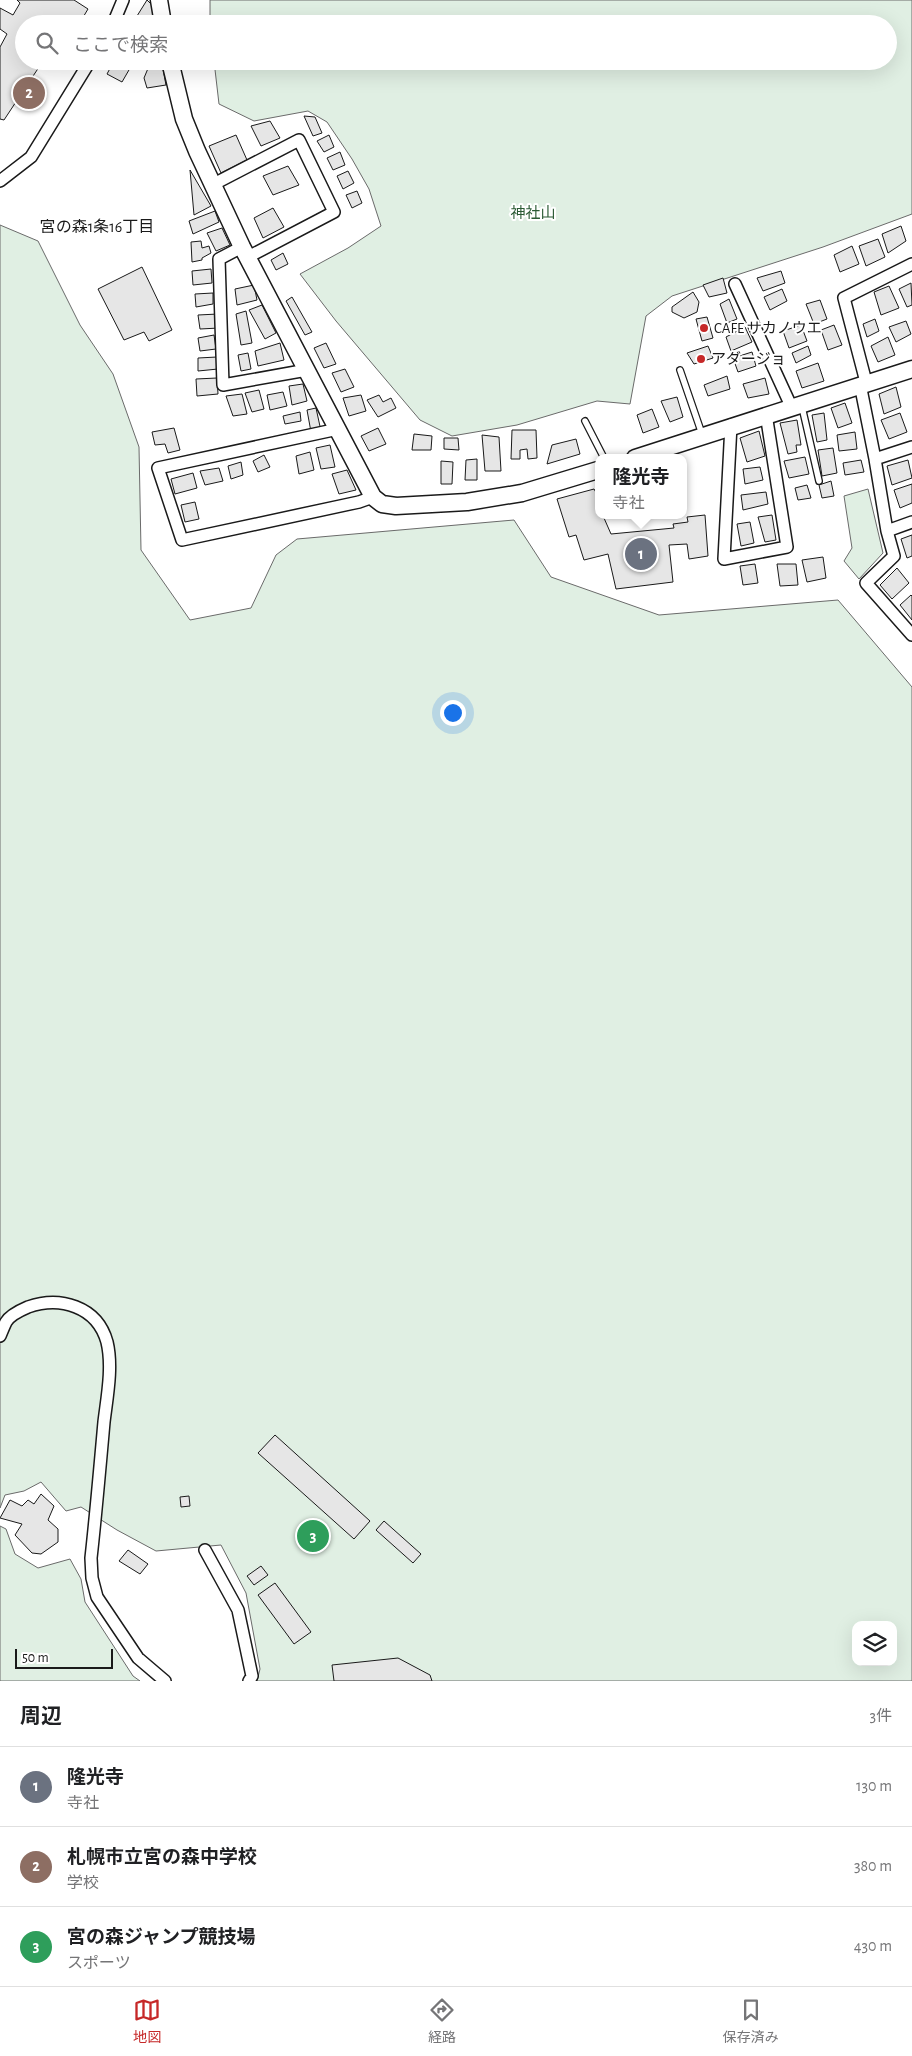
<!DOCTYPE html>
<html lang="ja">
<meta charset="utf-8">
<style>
body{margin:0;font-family:"Alegreya Sans","Noto Sans JP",sans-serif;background:#f6f6f6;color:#202124}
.controls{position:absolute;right:15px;bottom:15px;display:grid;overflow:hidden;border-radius:10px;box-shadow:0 5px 20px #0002}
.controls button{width:45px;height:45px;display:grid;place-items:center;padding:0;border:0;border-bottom:1px solid #e0e0e0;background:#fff;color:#202124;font:25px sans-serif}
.scale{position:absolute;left:15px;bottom:12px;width:98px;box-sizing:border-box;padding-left:5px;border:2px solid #1a1a1a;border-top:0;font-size:14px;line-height:18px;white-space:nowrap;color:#1a1a1a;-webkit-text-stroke:4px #fff;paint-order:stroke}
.you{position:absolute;left:452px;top:712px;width:18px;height:18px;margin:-12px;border:4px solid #fff;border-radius:50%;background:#1a73e8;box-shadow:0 0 0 8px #1a73e833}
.badge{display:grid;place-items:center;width:32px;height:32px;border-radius:50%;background:#c62828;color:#fff;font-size:16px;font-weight:700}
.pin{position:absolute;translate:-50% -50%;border:2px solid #fff;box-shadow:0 1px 5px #0006}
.popup{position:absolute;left:595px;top:454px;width:92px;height:65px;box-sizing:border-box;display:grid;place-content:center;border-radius:10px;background:#fff;filter:drop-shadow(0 1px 4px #0005);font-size:16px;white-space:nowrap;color:#757577}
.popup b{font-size:19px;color:#202124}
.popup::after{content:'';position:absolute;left:50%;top:100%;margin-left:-10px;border:10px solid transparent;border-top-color:#fff}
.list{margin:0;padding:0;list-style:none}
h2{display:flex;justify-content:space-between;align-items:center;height:65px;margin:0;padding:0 20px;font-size:21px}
h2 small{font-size:16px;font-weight:400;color:#757577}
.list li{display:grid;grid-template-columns:32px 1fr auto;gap:15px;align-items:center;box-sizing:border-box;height:80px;padding:0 20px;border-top:1px solid #e0e0e0}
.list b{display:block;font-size:19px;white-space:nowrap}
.list p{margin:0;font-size:16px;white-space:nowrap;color:#757577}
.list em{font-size:16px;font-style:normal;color:#757577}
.icon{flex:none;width:28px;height:28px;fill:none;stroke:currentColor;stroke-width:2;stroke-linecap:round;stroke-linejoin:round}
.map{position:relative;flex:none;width:912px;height:1681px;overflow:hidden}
.search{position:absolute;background:#fff;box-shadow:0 5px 20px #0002;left:15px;right:15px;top:15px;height:55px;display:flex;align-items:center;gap:12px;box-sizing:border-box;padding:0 18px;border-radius:28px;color:#757577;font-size:19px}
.sheet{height:305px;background:#fff}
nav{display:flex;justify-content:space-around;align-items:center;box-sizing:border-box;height:70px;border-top:1px solid #e0e0e0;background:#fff;font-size:14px;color:#757577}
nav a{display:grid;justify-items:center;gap:2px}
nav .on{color:#c62828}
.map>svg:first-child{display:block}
.green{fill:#e0efe3;stroke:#6a6a6a;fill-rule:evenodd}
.building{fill:#e6e6e6;stroke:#1a1a1a}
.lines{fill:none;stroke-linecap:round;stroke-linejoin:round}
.lane-casing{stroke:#1a1a1a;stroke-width:8}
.street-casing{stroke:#1a1a1a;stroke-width:14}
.secondary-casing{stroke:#1a1a1a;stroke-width:19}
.lane{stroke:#fff;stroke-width:5.5}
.street{stroke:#fff;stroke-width:11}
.secondary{stroke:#fff;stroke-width:16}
.poi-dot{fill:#c62828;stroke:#fff;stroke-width:2}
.labels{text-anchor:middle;stroke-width:4;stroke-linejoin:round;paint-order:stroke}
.park-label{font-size:15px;fill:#2b5a34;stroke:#fff}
.poi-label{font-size:15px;fill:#1a1a1a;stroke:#fff;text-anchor:start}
.neighbourhood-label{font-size:16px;fill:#1a1a1a;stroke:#fff}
</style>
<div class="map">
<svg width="912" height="1681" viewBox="0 0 912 1681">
<rect width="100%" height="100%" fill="#fff"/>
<path class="green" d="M210,0H912V214L823,247L672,296L646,316L630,404L597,401L517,425L452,436L420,420L336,321L300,274L348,248L381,226L369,189L352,159L327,122L308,111L254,121L219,104L214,61H888V24H210Z
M0,225L38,241L80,325L113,374L139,447L141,550L190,620L251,608L276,555L297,539L514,520L551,577L659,615L838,600L912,687V1681H257L260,1669L246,1593L221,1545L156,1551L117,1530L81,1507L66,1511L41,1482L24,1491L5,1495L0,1508ZM856,1625H893V1662H856Z
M868,489L883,553L859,579L844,561L852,548L844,496Z
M0,1526L6,1529L15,1554L38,1568L70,1559L81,1579L85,1602L133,1676L140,1681H0Z"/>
<path class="building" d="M17,0H74L88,9L79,24H24V61H43L4,120L0,119V47L7,34L0,29V8L13,15L20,3Z
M147,0L156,9L148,22L137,16Z
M114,61L133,63L122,82L107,74Z
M162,64L166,85L147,88L144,78L149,66Z
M304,116L315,117L322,133L313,136Z
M270,121L280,138L261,146L251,126Z
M236,135L247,160L221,173L209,146Z
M329,135L334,147L324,152L317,141Z
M340,152L345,165L333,170L327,158Z
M288,166L299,185L273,195L263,176Z
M190,170L211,206L194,215Z
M348,171L354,183L343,189L337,176Z
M357,191L362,203L352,208L346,195Z
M273,208L284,227L263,238L254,218Z
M215,211L219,222L193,234L189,221Z
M901,226L906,241L888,253L882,234Z
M222,228L230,245L216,251L207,233Z
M878,239L885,257L866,266L859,246Z
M201,241L202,248L209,246L211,253L202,258V260L192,262L191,242Z
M852,246L859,264L840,272L834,255Z
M283,253L288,264L276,270L271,260Z
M142,267L172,330L149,341L144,332L124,340L98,289Z
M211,269L212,283L193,285L192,271Z
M781,271L785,283L763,291L757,278Z
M723,278L727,293L709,297L703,285Z
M911,283L912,305L907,307L899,289Z
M254,285L257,300L237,305L235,289Z
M889,286L899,308L881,315L874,292Z
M782,289L787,301L770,310L764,297Z
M693,292L699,302L697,312L684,318L672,312V307Z
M213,293V304L196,307L195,294Z
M292,297L312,332L305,335L286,301Z
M729,299L737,319L727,323L720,304Z
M820,300L827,319L814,324L806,304Z
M262,305L276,333L265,339L249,310Z
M246,311L252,343L241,345L236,314Z
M218,314L219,328L200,329L198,315Z
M707,317L713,338L702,341L696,319Z
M875,319L879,331L867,337L863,324Z
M906,321L911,334L896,342L889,327Z
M801,325L807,341L789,348L783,331Z
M834,325L842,345L828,350L821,330Z
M745,327L752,342L731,351L726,337Z
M214,335L216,349L200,351L198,338Z
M888,337L895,355L878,362L871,346Z
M280,343L284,360L258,366L255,351Z
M326,343L336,364L324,368L314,348Z
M708,346L713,358L694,364L687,353Z
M808,346L811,355L796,363L792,353Z
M752,352L756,366L738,372L733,358Z
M248,353L251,369L241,371L238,355Z
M217,357L218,369L198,371V358Z
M818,363L824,381L802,388L796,371Z
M345,369L354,387L341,392L332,373Z
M727,376L730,389L708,396L704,385Z
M217,378L218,394L197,396L196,379Z
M765,378L769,394L748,398L743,384Z
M303,384L307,401L292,405L289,386Z
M896,387L901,407L884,414L879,394Z
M259,390L264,409L252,412L245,393Z
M283,392L287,406L270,410L267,395Z
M242,394L247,414L233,416L226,396Z
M361,395L366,411L349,416L343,398Z
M379,395L383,402L391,398L396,408L378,417L367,400Z
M677,397L683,417L670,422L661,401Z
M845,403L852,423L838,428L831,408Z
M316,408L321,431L311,432L307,410Z
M652,409L659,427L643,433L637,415Z
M300,412L301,421L285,424L283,416Z
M824,413L827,440L817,442L812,415Z
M900,413L907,432L889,439L881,420Z
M797,420L801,445H796L797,452L788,454L780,423Z
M174,428L180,450L168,453L165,444L155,445L152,432Z
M378,428L386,444L369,451L361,436Z
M512,430H536L537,458L528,459L527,449L520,450V459H511Z
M759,431L765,456L747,462L740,438Z
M855,432L857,449L839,451L837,435Z
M414,434L432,436L431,450H412Z
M482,435L499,437L501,471H485Z
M444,438H458L459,450L444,449Z
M576,439L580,454L547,464L552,445Z
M330,445L335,467L321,469L316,448Z
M833,448L837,473L822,476L818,450Z
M310,452L314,470L299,474L296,456Z
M264,455L270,467L258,472L253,461Z
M805,457L809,474L789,478L784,461Z
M477,459V480H465L466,460Z
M861,460L864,472L845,475L843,463Z
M908,460L912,478L892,485L887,466Z
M441,461L453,462L452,484H441Z
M241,462L243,475L231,479L228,466Z
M760,467L763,480L745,484L743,469Z
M219,468L223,481L205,485L200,471Z
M347,470L356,490L339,494L332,474Z
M193,473L197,488L175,494L171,479Z
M831,481L834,496L822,498L819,485Z
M912,484V503L900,508L894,490Z
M807,485L811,498L798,500L795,488Z
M594,489L598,496V515H612L604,518L611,534L674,528L673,524L688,522L687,517L705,515L708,556L689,559L687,544L669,545L673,582L616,589L608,554L584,560L576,535L569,537L557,499Z
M766,492L768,504L743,510L741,495Z
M195,502L199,519L185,522L181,505Z
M772,515L776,540L765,542L758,517Z
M750,522L754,543L741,546L737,524Z
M912,535V556L907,558L901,539Z
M823,557L826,578L807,582L802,560Z
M755,564L758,583L743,585L740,566Z
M777,564H796L798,585L780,586Z
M897,568L909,583L892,599L880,585Z
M911,595L912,596V620L900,605Z
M275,1435L370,1521L354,1539L258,1453Z
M41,1494L54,1506L48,1520L58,1529V1542L41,1554L32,1553L15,1535L22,1524L0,1518L10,1500L22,1506L28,1500L34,1504Z
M189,1496L190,1506L181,1507L180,1497Z
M384,1521L421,1554L413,1563L376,1530Z
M128,1550L148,1564L140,1574L119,1561Z
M261,1566L268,1575L254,1585L247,1576Z
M275,1583L311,1632L294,1644L258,1595Z
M398,1658L430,1675L432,1681H334L332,1665Z"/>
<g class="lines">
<defs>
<path id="lane" d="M680,370L702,434
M802,407L819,481
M585,421L604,458"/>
<path id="street" d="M113,24L123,0
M0,181L31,157L90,61
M212,185L299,140L334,212L248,257
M242,247L219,259L223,385L307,370
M735,284L791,406
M866,382L844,298L912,264
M860,384L875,459L887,531L894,556L866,583L912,635
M731,425L724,559L787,547L766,414
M338,429L158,468L182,540L359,502L373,497
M875,459L912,447
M887,531L912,522
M0,1336C2,1331 4,1326 6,1322C10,1315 21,1310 28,1307C60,1296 97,1306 107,1342C113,1367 107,1397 104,1422C100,1467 96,1513 91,1558L92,1578L97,1597L138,1658L165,1681
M205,1550L238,1610L252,1676L249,1681"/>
<path id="secondary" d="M159,0L163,24
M170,61L184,119L197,151L242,247L373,497L382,504L396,506L467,502L522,493L598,470
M635,458L912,369"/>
</defs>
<use href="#lane" class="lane-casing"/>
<use href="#street" class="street-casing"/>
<use href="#secondary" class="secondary-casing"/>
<use href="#lane" class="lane"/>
<use href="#street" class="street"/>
<use href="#secondary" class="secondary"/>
</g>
<g class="poi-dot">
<circle cx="704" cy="328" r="5"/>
<circle cx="701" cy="359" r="5"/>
</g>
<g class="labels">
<g class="park-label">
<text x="533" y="218">神社山</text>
</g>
<g class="poi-label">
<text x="714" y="333">CAFE サカノウエ</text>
<text x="711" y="364">アダージョ</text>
</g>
<g class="neighbourhood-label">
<text x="97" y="232">宮の森1条16丁目</text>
</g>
</g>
</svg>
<div class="controls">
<button><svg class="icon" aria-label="layers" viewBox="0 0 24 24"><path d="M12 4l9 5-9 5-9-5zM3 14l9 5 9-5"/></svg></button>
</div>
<div class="scale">50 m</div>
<div class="you"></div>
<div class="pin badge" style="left:641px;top:554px;background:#6b7280">1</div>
<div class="popup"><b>隆光寺</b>寺社</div>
<div class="pin badge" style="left:29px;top:93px;background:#8d6e63">2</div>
<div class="pin badge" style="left:313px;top:1536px;background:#2e9e5b">3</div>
<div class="search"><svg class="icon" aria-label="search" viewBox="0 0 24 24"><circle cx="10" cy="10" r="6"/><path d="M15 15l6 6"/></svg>ここで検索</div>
</div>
<section class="sheet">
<h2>周辺<small>3件</small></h2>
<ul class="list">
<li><span class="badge" style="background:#6b7280">1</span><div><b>隆光寺</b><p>寺社</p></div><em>130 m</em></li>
<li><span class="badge" style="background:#8d6e63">2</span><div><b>札幌市立宮の森中学校</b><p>学校</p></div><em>380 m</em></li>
<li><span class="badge" style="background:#2e9e5b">3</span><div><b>宮の森ジャンプ競技場</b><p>スポーツ</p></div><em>430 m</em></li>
</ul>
</section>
<nav>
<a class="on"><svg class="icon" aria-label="map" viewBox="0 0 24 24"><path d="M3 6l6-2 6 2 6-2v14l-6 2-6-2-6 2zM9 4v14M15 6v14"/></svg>地図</a>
<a><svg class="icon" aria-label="directions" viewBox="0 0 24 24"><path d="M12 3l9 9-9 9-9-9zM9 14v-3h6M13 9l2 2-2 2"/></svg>経路</a>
<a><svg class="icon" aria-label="saved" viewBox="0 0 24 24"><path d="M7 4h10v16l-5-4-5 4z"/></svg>保存済み</a>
</nav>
